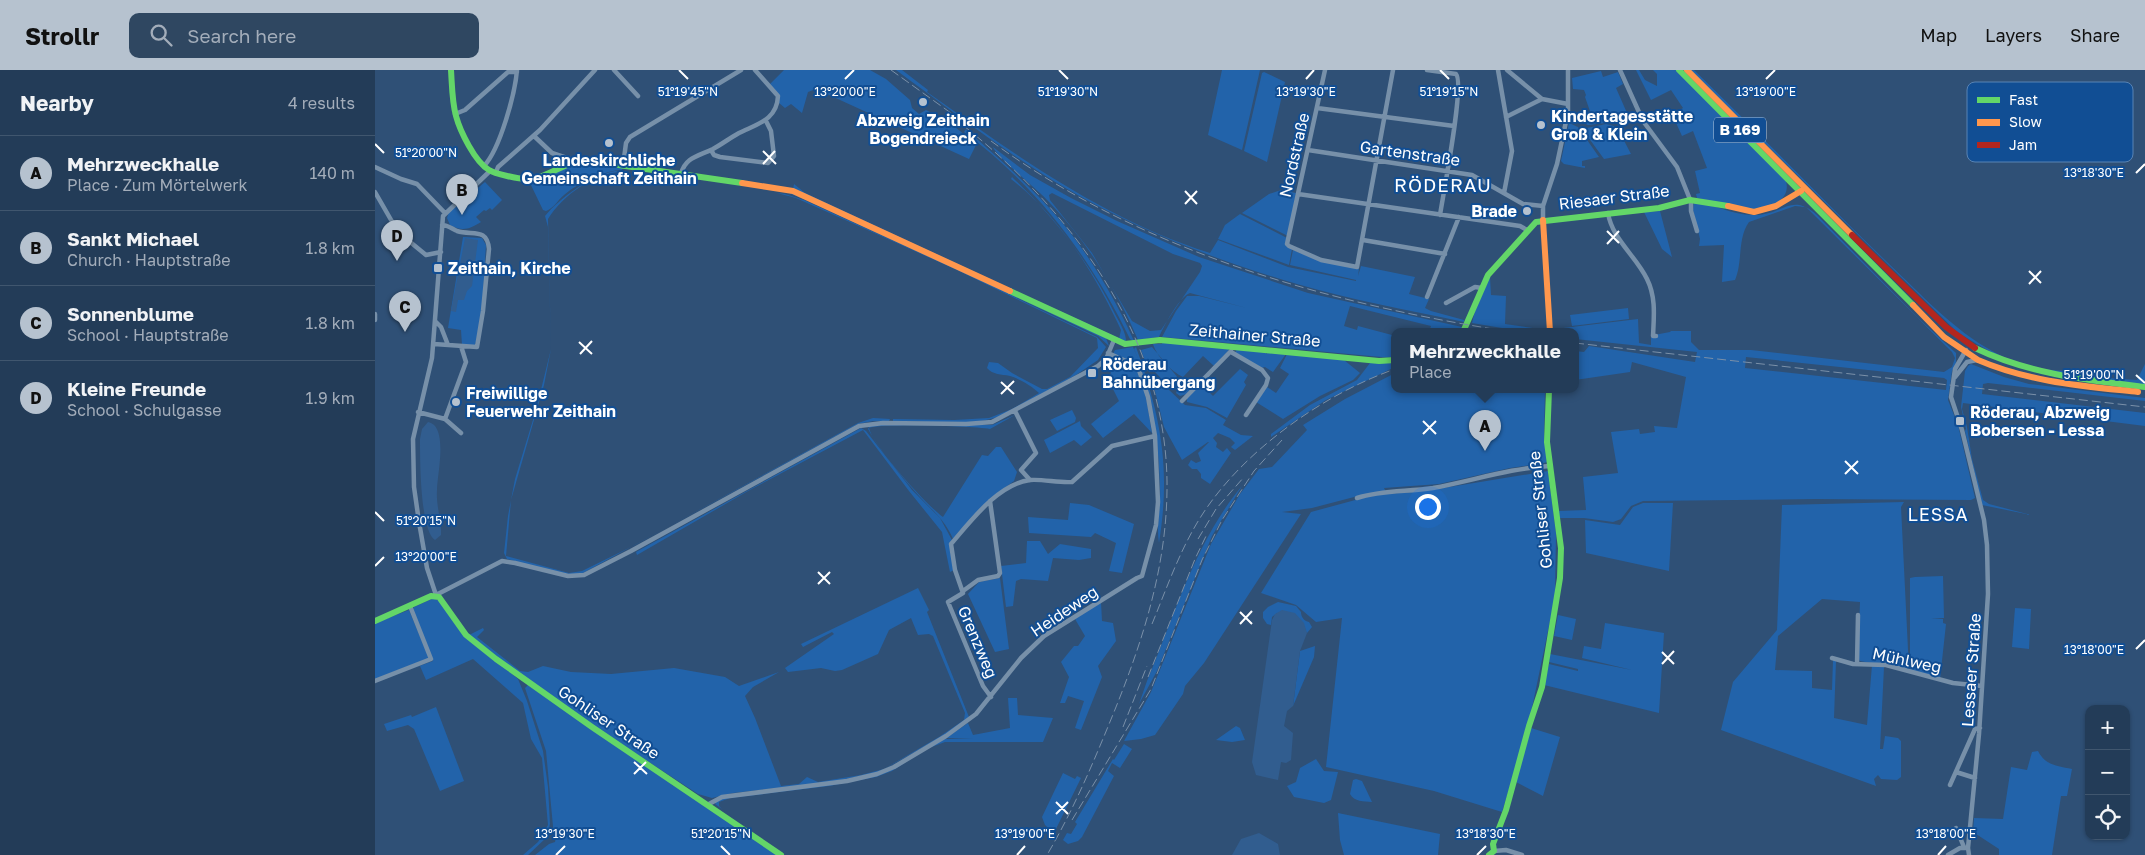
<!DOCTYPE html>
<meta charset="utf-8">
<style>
body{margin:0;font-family:"Golos Text",sans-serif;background:#2f4761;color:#f1f3f6}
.controls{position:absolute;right:15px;bottom:15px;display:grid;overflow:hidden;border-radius:10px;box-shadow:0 1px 4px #0004}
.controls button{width:45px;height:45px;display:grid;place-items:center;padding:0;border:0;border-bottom:1px solid #40566e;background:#233c58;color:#f1f3f6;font:25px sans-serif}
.you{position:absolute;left:1052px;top:436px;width:18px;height:18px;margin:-12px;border:4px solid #fff;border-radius:50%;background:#1a73e8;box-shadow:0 0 0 8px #1a73e833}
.badge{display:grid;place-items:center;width:32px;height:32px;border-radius:50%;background:#b6c2cf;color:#111;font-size:16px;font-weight:700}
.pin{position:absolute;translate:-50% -41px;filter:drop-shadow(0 1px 2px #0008)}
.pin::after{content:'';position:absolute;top:26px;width:18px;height:15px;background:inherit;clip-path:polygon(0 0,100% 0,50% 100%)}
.popup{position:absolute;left:1016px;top:258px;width:188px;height:65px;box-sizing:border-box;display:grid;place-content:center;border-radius:10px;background:#233c58;filter:drop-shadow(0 1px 4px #0005);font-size:16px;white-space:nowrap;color:#a3adba}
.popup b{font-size:19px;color:#f1f3f6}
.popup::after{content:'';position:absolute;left:50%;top:100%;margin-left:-10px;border:10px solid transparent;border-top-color:#233c58}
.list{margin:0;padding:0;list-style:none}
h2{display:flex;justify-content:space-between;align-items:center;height:65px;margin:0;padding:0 20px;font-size:21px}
h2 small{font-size:16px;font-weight:400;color:#a3adba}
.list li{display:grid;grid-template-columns:32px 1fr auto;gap:15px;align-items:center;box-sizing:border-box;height:75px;padding:0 20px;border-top:1px solid #40566e}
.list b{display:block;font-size:19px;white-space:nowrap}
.list p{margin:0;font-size:16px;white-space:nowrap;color:#a3adba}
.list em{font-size:16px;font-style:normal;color:#a3adba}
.icon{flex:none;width:28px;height:28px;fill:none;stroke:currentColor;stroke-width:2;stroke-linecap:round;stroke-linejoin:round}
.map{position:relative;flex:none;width:1770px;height:785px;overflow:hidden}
header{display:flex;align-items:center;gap:30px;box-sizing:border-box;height:70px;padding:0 25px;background:#b6c2cf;color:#111}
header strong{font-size:24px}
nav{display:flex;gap:28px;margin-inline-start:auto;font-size:18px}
.search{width:350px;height:45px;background:#2f4761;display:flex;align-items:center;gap:12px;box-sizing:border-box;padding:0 18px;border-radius:10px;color:#a3adba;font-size:19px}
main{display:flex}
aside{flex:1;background:#233c58}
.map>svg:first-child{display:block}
.green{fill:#2263aa;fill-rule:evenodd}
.water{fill:#315d8f}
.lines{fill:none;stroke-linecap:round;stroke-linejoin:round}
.street{stroke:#7790a9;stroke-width:4.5}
.fast{stroke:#63d668;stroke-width:6}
.slow{stroke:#ff974d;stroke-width:6}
.jam{stroke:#b3261e;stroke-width:6}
.rail{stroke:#7a90a9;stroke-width:1;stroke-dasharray:9 4;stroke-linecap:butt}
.ticks{fill:none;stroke:#fff;stroke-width:2}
.poi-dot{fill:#b6c2cf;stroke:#114e94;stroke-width:2}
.labels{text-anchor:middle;stroke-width:4;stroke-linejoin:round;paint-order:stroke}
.shield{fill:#114e94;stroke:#b8cadf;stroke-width:1}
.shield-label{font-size:15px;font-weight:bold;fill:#fff}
.poi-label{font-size:16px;font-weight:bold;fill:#fff;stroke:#114e94;text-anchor:start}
.street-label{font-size:16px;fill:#fff;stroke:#114e94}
.neighbourhood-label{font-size:18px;letter-spacing:1px;fill:#fff;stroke:#114e94}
.quarter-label{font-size:19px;letter-spacing:1px;fill:#fff;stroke:#114e94}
.key{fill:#114e94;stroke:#5883b4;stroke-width:1}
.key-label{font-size:14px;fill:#fff}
.ticks-label{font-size:12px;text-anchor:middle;fill:#fff;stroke:#114e94;stroke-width:4;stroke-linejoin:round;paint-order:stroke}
</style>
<header>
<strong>Strollr</strong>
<div class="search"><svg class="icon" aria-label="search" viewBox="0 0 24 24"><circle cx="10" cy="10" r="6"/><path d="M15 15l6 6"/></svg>Search here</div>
<nav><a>Map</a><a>Layers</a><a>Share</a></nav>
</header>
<main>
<aside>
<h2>Nearby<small>4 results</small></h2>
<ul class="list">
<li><span class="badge">A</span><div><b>Mehrzweckhalle</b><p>Place · Zum Mörtelwerk</p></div><em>140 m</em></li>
<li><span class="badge">B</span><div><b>Sankt Michael</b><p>Church · Hauptstraße</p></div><em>1.8 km</em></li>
<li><span class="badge">C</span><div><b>Sonnenblume</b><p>School · Hauptstraße</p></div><em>1.8 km</em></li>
<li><span class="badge">D</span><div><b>Kleine Freunde</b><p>School · Schulgasse</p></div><em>1.9 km</em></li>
</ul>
</aside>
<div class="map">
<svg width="1770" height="785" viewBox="0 0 1770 785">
<rect width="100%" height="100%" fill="#2f5076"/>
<path class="green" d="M409,0H495L511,9L535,30L537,38L544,44L551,40C569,48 587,61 601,75L594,89L441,19L433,22L427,43L416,34L410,38L404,33L395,14Z
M521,0H527L553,20L552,22L562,29C647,90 734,151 835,183L843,170L913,197L981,211V210L915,195L918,180L945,191L984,199L983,206L986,196L1040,207L1034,224L1054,229L1050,238L1056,241L1089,250V252C1033,240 977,230 922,214C843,191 763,160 692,119C632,84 577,41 521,0Z
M847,0H885L867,80L833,65Z
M1261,0H1264L1270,10L1282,16V4L1278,0H1301L1411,111C1416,129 1397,138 1381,139C1369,140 1336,131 1322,128L1321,124L1325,123L1320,101L1332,98L1318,61L1307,66L1297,44L1308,38L1296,20L1276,30Z
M1315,0H1319C1384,63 1447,129 1512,192C1547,225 1577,259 1619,282C1642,295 1673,302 1699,301C1703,301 1711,306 1716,306C1731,308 1747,309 1762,310L1770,294V315C1727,309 1678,309 1638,292C1618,284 1599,273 1581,261Z
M1226,1L1228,7L1243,2L1248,14L1241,18L1252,43L1239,48L1240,52L1213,55L1211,54L1216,44L1210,27L1211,25L1209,20L1198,19L1197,8Z
M889,2L910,12L892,92L869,81L887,3Z
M1194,53L1203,57L1224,87L1207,91V96H1210V98L1189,94L1186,91Z
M1231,54L1242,57L1256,84L1229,89L1205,56L1212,58Z
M591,59C623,88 657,117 685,150C715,186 740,228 759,271L755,269C716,188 662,116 589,62Z
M618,77L655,105L696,128L742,151L824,187L933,223L1087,257L1086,262H1054L1056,256L975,236L969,256L982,260L983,256L1017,265V288L787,267L801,241L812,226H824L872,238L815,223C804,227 789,256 784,267L763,270C742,220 712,171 674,132C664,121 621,86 618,77ZM677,123L798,184L825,193L827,196L825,202L786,260L775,261L757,251L717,183L675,130L674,125Z
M206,93L248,97L247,100C231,100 201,114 189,125C182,131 179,138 171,141L168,140L154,111L190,96Z
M240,101L410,124L429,130L558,189L429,129L411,122L417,123L731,268L734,276L723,266L615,215L722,267L731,277L723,290L701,305L626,346C592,358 554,350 518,351V349L579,350L614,348L637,339L664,323C657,316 645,309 635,306C626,304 618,305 612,298L614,292L623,293L637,303L667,319H672L695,307L723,278L722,268L582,200L421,128L402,123L248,102C220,102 188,125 173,149L176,279L169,315L136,430L131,486L194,503L207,501L260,475L483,353L498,348L515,349L514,351H498L483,354L208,503C185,508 156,494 132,489L129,483L133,446L140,409L161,340L176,279L173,157L170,146C186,127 215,106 240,101Z
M637,107C679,147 716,194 741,246C745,253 751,263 751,271H750L418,119L419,114L430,123L744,269L746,260C720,204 685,147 636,109Z
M110,112L127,130L117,140L115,138L111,141L109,140L101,147L106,152C95,159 87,162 75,155L72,148L74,142Z
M906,120L921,123L913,166L867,143L894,124Z
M1319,132C1340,134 1359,146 1380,145C1408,145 1416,122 1442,145L1543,248L1581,283V294L1577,301L1573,330L1583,355L1600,428L1596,430L1441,429L1268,431L1256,436L1246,449L1238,452L1209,448H1185L1183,441L1211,440L1208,407L1243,403L1236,362L1264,359L1265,364L1280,362L1279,356L1302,358L1311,307L1257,292L1255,302L1200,310V281L1209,282L1214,276L1320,292L1322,282L1200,269V262H1180V259L1263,249L1264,273L1276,275V267L1279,265L1295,262L1296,261H1316V272L1324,280H1376L1569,302L1577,297L1580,288L1577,282L1431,137L1420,136L1374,152C1362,169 1368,192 1360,210L1347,212L1349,175L1324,176L1325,169L1318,140ZM1371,287L1569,308L1572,310L1571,320L1370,298Z
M1285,141L1297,187L1287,179L1269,142Z
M865,144L912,168L911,174L917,179L914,195L843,169L850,155Z
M88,167L107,168L111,175L107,242L100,276L87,275L86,260L73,258Z
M1115,207L1116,225L1131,226L1130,254L1172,260L1173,262H1151L1097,253L1100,241Z
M1253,238L1254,249L1197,256L1195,245Z
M787,272L852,278L854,280L839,296L828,286L808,307L818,317L812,324L805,326L801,323L808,307C796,301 782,287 778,274H787Z
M758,277L764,291L759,279L761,277C786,347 796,398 784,473C781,455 786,437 785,419C784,377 779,333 764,293L765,298L738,284L740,280Z
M777,277L804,309L795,318L780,302H774L766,280Z
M862,279L890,282L892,284V282L911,284L898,302L890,297L886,298L860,283Z
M912,284L969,290L985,303L978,310L945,326L908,349L881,332L892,317L901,323L914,304L905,298Z
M737,287C744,290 756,292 761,299C771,313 774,347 777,363L759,344L728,368L716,354L744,331L732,307L736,303L731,296Z
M1020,292V297L951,330L896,367V364L935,335L982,310L995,293Z
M1596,294L1629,307L1654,314L1770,328V331L1613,313L1608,314L1607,324L1770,343V356L1588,333L1587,339L1592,357L1597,389L1608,430L1614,434L1656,445L1607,435L1590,361L1591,359L1586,337L1590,301L1593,296Z
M865,299L873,305L869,312L871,315L852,348L832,337L812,332V328L826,314L838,326Z
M1020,303V320H1170L1169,362L1172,392L1169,393L1135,398L1064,414L1009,418L1012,424L1050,421L1173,401L1181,463L1180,527L1153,657L1127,742L1059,721L951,697L967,548L941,552L921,535L886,523L936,442L984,429L983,426L937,438L907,442L926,444L829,593L810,616L808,624L780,665L766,669L749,671L776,622L836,474L865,424L884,399L897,397L932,360L928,355L970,329Z
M785,314L792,318L810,335L831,338L851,350L848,355L866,365L878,366L860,380L856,377L860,373L855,368L843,363L838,368L842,373L841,377L848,382L852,378L856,383L835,414L826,408V404L822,399H817L813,395L816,390L821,393L826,391L823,383L834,372H833L807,390L789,357L779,317Z
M697,340L701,348L700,352L682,361L675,350Z
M640,345L615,359C598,356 507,353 494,358C498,376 552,436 568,447L607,385L613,386L621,377H626L642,402L639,411L615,429L578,469C570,450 558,441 545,427C526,406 507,383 493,359L495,356L501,355H617Z
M705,351L706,356L717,367L706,376L699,370L675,383L669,370Z
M486,358L491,361L537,420L565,448L577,470L575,474L579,500L575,502L567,462L534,421L488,360L373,421L262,485L261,482Z
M867,416L837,466L782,601L764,634L772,611C800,545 820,472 867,416Z
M1529,432L1526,437L1534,600L1485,591L1483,588L1485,532L1447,529L1403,566L1400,600L1437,601V618L1457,620L1458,590L1461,591L1459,648L1492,655L1497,595L1509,597L1505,679H1508L1510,666L1523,668L1526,671V707L1522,710L1506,709L1503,705L1499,709L1501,716L1346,660L1358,612L1402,560L1407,435Z
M695,433L714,435L759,454L747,503L734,501L741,473L720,463L716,467L654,463L653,447L693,450Z
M1268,433H1298L1294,501L1211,483L1210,450L1245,455L1258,437Z
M652,471H665L673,484L685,474L716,479V488L704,490L678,488L673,511L646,509L641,511L638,536L631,537L626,496L651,493Z
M1568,506L1569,548H1556L1568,549V553L1571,554L1565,609L1535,600V508L1540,507Z
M625,508L634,579L620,582L593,524L604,512Z
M543,518L554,540L552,542L594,647L570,665L504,702L457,712L358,723L337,728L323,724L182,632L94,565L108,558L109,560L102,567L145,601L153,602L168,596L196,602L236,604L299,598L350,607L364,616L404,602L378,617L370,626L380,648L406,716L424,714L432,707L443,712L449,711L486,705L509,699L564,667L589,650L590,643L558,566L554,564L543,565L536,548L514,560L503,584L467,600L460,601L446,598L413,602L410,598L459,564L457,562L428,577L426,574Z
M59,528L64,531L85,560L143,609L152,631L168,681L173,717L175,754L172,767L153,785H148L163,772L173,755L167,688L156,669L148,633L98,589L51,610L45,596L36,599L58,591L38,539L39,537Z
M726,532L727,551L738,553L741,571L723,596L727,607L706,660L700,658L709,631L693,626L690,633H685L694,607L686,592L699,576H703L710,566L700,549Z
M903,532L921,536L926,542C926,547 929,551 934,552L937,557L932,563L928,557L902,543L897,547L896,555L892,554L888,548V542L893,537Z
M1640,538L1656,539L1654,579L1637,577Z
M34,540L54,588L0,609V553Z
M1183,545L1201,549L1197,570L1179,566Z
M1230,553L1289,563L1284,643L1169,615L1174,594L1203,601V599L1174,592L1175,584L1257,600L1207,588L1209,576L1226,579Z
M940,576L939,587L918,636L925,581Z
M153,615L296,712L297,715L307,720L403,785H160L174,774L180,772L181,767H179L171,681L150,618Z
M633,628H642L643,645L678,648L668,672H570L551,679L517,701L501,707L454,716L355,728L344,732V736L347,739L411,785L340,734L341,732L349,728L456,714L503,705L517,699L569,669H598L571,668L593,653L598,665L635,658Z
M61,637L89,711L65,721L39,659L33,655L12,661L9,654L36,645L37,647Z
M861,656L865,658L870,670L857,672L841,670Z
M1156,658L1185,667L1168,726L1141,712Z
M749,674L757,679L745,698L737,693L733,701L739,706L707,767L703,771L693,774L688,770L692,763L696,764L702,754L700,752L738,689L739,690Z
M1663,681C1670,695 1682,696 1697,699L1692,726H1686L1677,785H1624V779L1598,762L1599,748L1628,749L1636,697L1652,700L1657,682Z
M941,689L949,701L963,702L956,730L949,733L919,727L912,716L921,712L925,698Z
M688,703L700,709L702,706L706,708L679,763L670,755L667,747Z
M981,709L987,711L997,732C989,731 979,732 975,724L978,710Z
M963,743L1065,764L1063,785H969L965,770Z"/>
<path class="water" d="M90,168L103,170L97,216L92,221L89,230H83L81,242L76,241Z
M53,352C74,356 62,405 62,420C61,433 65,446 66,459V465L60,470C45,461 45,388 45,369L47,359Z
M907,540L920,543L929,553L932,563L925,581L918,636L912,641L909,656L918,663L916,690L911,693L906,692L903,710L881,705L877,692L897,550L900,544Z
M884,763L903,774L905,785H857L866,769Z"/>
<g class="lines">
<path class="street" d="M239,0L263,26
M950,0L912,174L914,176L946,190L982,197L1018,0
M1052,0L1081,4C1090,13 1068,125 1065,145
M1123,0L1137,81L1129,123
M1132,0L1167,29L1193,34
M1245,0L1268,51L1302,97L1316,132V141L1322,161
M942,38L1079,56
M80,44L90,40L133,2H142
M1131,47L1167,29
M159,66L177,83L201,91
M336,80L339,85L345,87L393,93L399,86L396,61L391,51
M933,80L1097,105L1148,134L1168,136
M109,96C125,79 140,24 142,0
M248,96L251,73L255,67L366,0
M0,97L26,109L42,114L70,143
M115,101L68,146L57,288L38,369L39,417L44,452L52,498L61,525L127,491L140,493L193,506L209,505L256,481L484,356L508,353L591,354L617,352L723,296L731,289L739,270
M121,102L123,97L165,60L220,0
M306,104C310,87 324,86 338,79C347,74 355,68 364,63C382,54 402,50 403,26L380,0
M0,122L23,162L51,185L66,182
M923,124L1145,156L1152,160
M1233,143C1237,169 1261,186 1272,209C1281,227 1279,246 1278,266H1281
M1168,150V136L1182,94L1193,42V0
M988,170L1070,184
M1052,227L1084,147
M1071,233L1100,217L1107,218
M0,244V250
M60,251L66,257L73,275
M59,274L102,277L108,241L114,179C112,157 97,166 82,161C77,159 73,155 67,155
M1591,280L1580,299L1576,327L1587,360L1609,450L1612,475L1613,524L1604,664L1593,778L1594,785
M856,282L887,300L893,308L891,315L871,345
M1580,307L1592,292L1602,290
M807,331L856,281
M640,341L661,383L646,400L655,410
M43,342L70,349L91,292L86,276
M70,349L86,363
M982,428C1007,420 1032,422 1058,418C1097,411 1135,398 1175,396
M588,521L603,510L623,506L625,503L615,431
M1457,588L1478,594L1511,595L1578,613L1607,616
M1482,594L1483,545
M0,611L56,589L35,536
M616,627L608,616L573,532L588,523L580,500L576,474C596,451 623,414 655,410C669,409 683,413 697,412L737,376L780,366
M1581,702L1600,708
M1575,715L1600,659L1605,658
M334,734L347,727L472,711L502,704L519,697L571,666L601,644L646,588L669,566L762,508L767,506L781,455L783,432L780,366L773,327L764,300L760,295L733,283
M1581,758L1589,777
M1119,781L1131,780L1147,785
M1573,785L1585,778H1592"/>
<path class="fast" d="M76,0C77,15 77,32 81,46C85,61 100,92 114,100C120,104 144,109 151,109C172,109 189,92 209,90L367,113
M1304,0L1538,235
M635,221L750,274L785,270L1004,291L1020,290
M1088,262L1113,205L1161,152L1284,138L1315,130L1353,136
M1600,278C1654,304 1711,310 1770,317
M0,551L56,526L64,527L91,565L121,589L217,657L406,785
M1114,785L1119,781L1118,774L1131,740L1154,656L1167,617L1185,508L1186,478L1172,372L1174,320"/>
<path class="slow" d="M1312,0L1477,165
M367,113L418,121L635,221
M1353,136L1379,142L1401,136L1426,121
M1168,150L1175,262
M1538,235L1569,267L1603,290
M1603,290C1654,312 1708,316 1763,322"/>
<path class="jam" d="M1477,165L1571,257L1600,278"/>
<path class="rail" d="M516,0L587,51
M580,49C693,136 790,263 792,411C793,492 769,568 739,642C719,691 699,739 672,785
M616,71C767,182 954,234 1137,262
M1200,273L1770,337
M823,469L841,439L869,407
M777,554C791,520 803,485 822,453C862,385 946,325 1020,299
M773,607L820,489L832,464
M748,657L772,596
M697,750L776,619L827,490L847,450L879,401L907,370"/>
</g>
<path class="ticks" d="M304,0L313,9M684,0L693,9M1065,0L1074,9M470,9L479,0M931,9L939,0M1391,9L1400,0M0,74L9,83M388,81L401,94M388,94L400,81M1761,103L1770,94M810,121L822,134M810,134L822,121M1232,161L1244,173M1232,174L1244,161M1654,201L1666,213M1654,214L1666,201M204,272L217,284M205,284L217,271M1761,305L1770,313M626,312L639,324M626,324L639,311M1048,351L1061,364M1048,364L1061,351M1470,391L1483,404M1470,404L1483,391M0,442L9,451M0,496L9,487M443,502L455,514M443,514L455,502M865,542L877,554M865,554L877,541M1761,579L1770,570M1287,582L1299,594M1287,594L1299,581M259,692L272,704M259,704L271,692M681,732L693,744M681,744L693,732M346,776L355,785M181,785L190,776M642,785L650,776M1102,785L1111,776M1563,785L1571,776"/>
<g class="poi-dot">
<circle cx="548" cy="32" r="5"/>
<circle cx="1166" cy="55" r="5"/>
<circle cx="234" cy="73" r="5"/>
<circle cx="1152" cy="141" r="5"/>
<rect x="58" y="193" width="10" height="10" rx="2.5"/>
<rect x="712" y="298" width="10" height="10" rx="2.5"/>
<circle cx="81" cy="332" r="5"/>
<rect x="1580" y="346" width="10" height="10" rx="2.5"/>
</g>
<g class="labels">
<rect class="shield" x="1339" y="47.5" width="52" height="25" rx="4"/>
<g class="shield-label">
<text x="1365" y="65">B 169</text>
</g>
<g class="poi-label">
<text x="1176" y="52">Kindertagesstätte<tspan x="1176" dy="18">Groß &amp; Klein</tspan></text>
<text x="548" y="56" text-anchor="middle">Abzweig Zeithain<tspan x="548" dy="18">Bogendreieck</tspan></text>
<text x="234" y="96" text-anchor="middle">Landeskirchliche<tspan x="234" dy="18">Gemeinschaft Zeithain</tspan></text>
<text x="1142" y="147" text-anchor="end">Brade</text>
<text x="73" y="204">Zeithain, Kirche</text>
<text x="727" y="300">Röderau<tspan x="727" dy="18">Bahnübergang</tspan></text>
<text x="91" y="329">Freiwillige<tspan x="91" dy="18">Feuerwehr Zeithain</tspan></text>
<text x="1595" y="348">Röderau, Abzweig<tspan x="1595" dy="18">Bobersen - Lessa</tspan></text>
</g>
<g class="street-label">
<text transform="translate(1035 83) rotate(8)" y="6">Gartenstraße</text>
<text transform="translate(919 85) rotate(-77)" y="6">Nordstraße</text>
<text transform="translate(1239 127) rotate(-7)" y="6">Riesaer Straße</text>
<text transform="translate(880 265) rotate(5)" y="6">Zeithainer Straße</text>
<text transform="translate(1165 440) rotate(-96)" y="6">Gohliser Straße</text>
<text transform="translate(689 541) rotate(-34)" y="6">Heideweg</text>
<text transform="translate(603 572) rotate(67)" y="6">Grenzweg</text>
<text transform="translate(1532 590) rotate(12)" y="6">Mühlweg</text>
<text transform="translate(1596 600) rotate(-86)" y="6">Lessaer Straße</text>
<text transform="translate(234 652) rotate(34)" y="6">Gohliser Straße</text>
</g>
<g class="neighbourhood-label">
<text x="1563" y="451">LESSA</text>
</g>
<g class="quarter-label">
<text x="1068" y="122">RÖDERAU</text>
</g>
</g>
<rect x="1592" y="12" width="166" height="80" rx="8" class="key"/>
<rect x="1602" y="27" width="23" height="6" fill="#63d668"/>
<rect x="1602" y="49" width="23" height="7" fill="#ff974d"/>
<rect x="1602" y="72" width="23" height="6" fill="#b3261e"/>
<g class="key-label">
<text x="1634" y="35">Fast</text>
<text x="1634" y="57">Slow</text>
<text x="1634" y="80">Jam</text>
</g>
<g class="ticks-label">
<text x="313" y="26">51°19'45"N</text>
<text x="693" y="26">51°19'30"N</text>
<text x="1074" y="26">51°19'15"N</text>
<text x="470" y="26">13°20'00"E</text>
<text x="931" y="26">13°19'30"E</text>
<text x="1391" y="26">13°19'00"E</text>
<text x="51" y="87">51°20'00"N</text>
<text x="1719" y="107">13°18'30"E</text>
<text x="1719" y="309">51°19'00"N</text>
<text x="51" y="455">51°20'15"N</text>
<text x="51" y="491">13°20'00"E</text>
<text x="1719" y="584">13°18'00"E</text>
<text x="190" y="768">13°19'30"E</text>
<text x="650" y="768">13°19'00"E</text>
<text x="1111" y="768">13°18'30"E</text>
<text x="1571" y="768">13°18'00"E</text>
<text x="346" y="768">51°20'15"N</text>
</g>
</svg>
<div class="controls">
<button>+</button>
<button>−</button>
<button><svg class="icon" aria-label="locate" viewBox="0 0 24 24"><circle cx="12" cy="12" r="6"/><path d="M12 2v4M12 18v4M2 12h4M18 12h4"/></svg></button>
</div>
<div class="you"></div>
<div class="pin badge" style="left:1110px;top:381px">A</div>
<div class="popup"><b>Mehrzweckhalle</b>Place</div>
<div class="pin badge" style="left:87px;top:145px">B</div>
<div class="pin badge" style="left:30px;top:262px">C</div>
<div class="pin badge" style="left:22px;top:191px">D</div>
</div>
</main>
